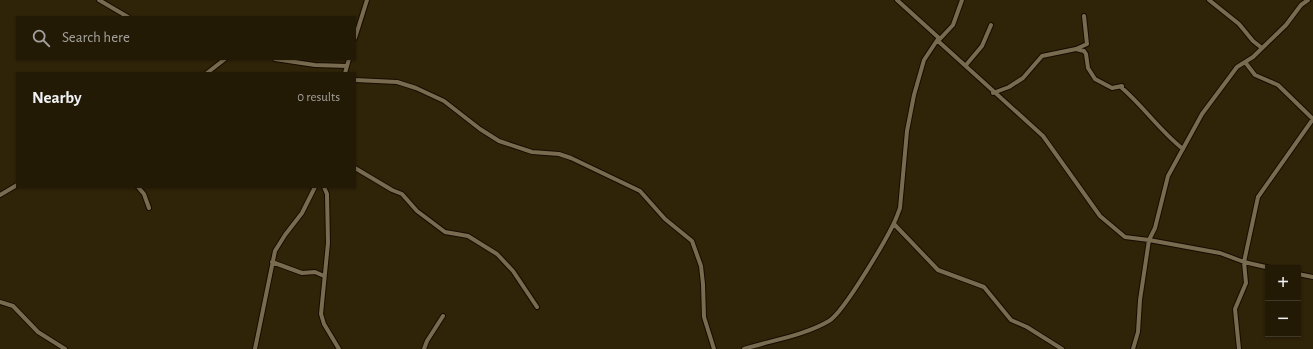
<!DOCTYPE html>
<meta charset="utf-8">
<style>
body{margin:0;font-family:"Alegreya Sans",sans-serif;background:#2b2310;color:#f1f3f6}
.controls{position:absolute;right:12px;bottom:12px;display:grid;overflow:hidden;border-radius:0px;box-shadow:0 1px 3px #0004}
.controls button{width:36px;height:36px;display:grid;place-items:center;padding:0;border:0;border-bottom:1px solid #403828;background:#231a06;color:#f1f3f6;font:20px sans-serif}
.list{margin:0;padding:0;list-style:none}
h2{display:flex;justify-content:space-between;align-items:center;height:52px;margin:0;padding:0 16px;font-size:17px}
h2 small{font-size:13px;font-weight:400;color:#a3a19b}
.icon{flex:none;width:22px;height:22px;fill:none;stroke:currentColor;stroke-width:2;stroke-linecap:round;stroke-linejoin:round}
.map{position:relative;flex:none;width:1313px;height:349px;overflow:hidden}
.search{position:absolute;background:#231a06;box-shadow:0 1px 3px #0004;left:16px;top:16px;width:340px;height:44px;display:flex;align-items:center;gap:10px;box-sizing:border-box;padding:0 14px;border-radius:0px;color:#a3a19b;font-size:15px}
.panel{position:absolute;background:#231a06;box-shadow:0 1px 3px #0004;left:16px;top:72px;width:340px;height:116px;border-radius:0px}
.map>svg:first-child{display:block}
.lines{fill:none;stroke-linecap:round;stroke-linejoin:round}
.minor-casing{stroke:#170c00;stroke-width:6}
.minor{stroke:#796b50;stroke-width:4}
</style>
<div class="map">
<svg width="1313" height="349" viewBox="0 0 1313 349">
<rect width="100%" height="100%" fill="#2f2308"/>
<g class="lines">
<defs>
<path id="minor" d="M99,0L128,17
M897,0L939,38L938,41L1043,136L1100,216L1125,237L1149,240L1140,300L1138,332L1133,349
M1209,0L1239,24L1253,41L1262,48
M355,38L367,0
M939,40L953,25L962,0
M1076,49L1087,44L1084,16
M275,59L315,65L347,66
M1245,62L1255,75L1278,85L1313,119
M966,65L982,46L991,25
M207,73L225,59
M345,73L349,59
M355,80L397,82L416,88L444,101L480,129L499,141L532,152L559,154L571,158L640,191L665,219L692,241L701,266L703,284L704,317L714,349
M993,93L1009,87L1023,78L1042,56L1076,49L1084,51L1086,54L1088,68L1095,79L1112,88L1122,86V88C1144,107 1160,131 1183,149
M355,168L392,190L402,194L417,211L445,232L468,236L497,254L513,271L537,307
M138,187L144,194L149,208
M324,187L327,194L328,243L321,314L324,324L339,349
M0,195L17,185
M894,224L938,270L984,287L1011,320L1027,327L1062,349
M272,262L302,273L315,272L324,276
M1270,268L1244,262L1220,253L1149,240L1155,228L1168,176L1202,114L1237,67L1253,57L1286,25L1301,5L1308,0
M1298,274L1313,277
M0,302L13,306L38,332L65,349
M255,349L275,251L285,235L302,213L315,187
M424,349L427,341L443,316
M744,349C772,340 803,336 829,321C844,312 890,234 897,216L900,208L907,131L914,95L924,60L938,39
M1239,349L1235,309L1246,283L1244,262L1258,197L1313,119"/>
</defs>
<use href="#minor" class="minor-casing"/>
<use href="#minor" class="minor"/>
</g>
</svg>
<div class="controls">
<button>+</button>
<button>−</button>
</div>
<div class="search"><svg class="icon" aria-label="search" viewBox="0 0 24 24"><circle cx="10" cy="10" r="6"/><path d="M15 15l6 6"/></svg>Search here</div>
<section class="panel">
<h2>Nearby<small>0 results</small></h2>
<ul class="list">
</ul>
</section>
</div>
